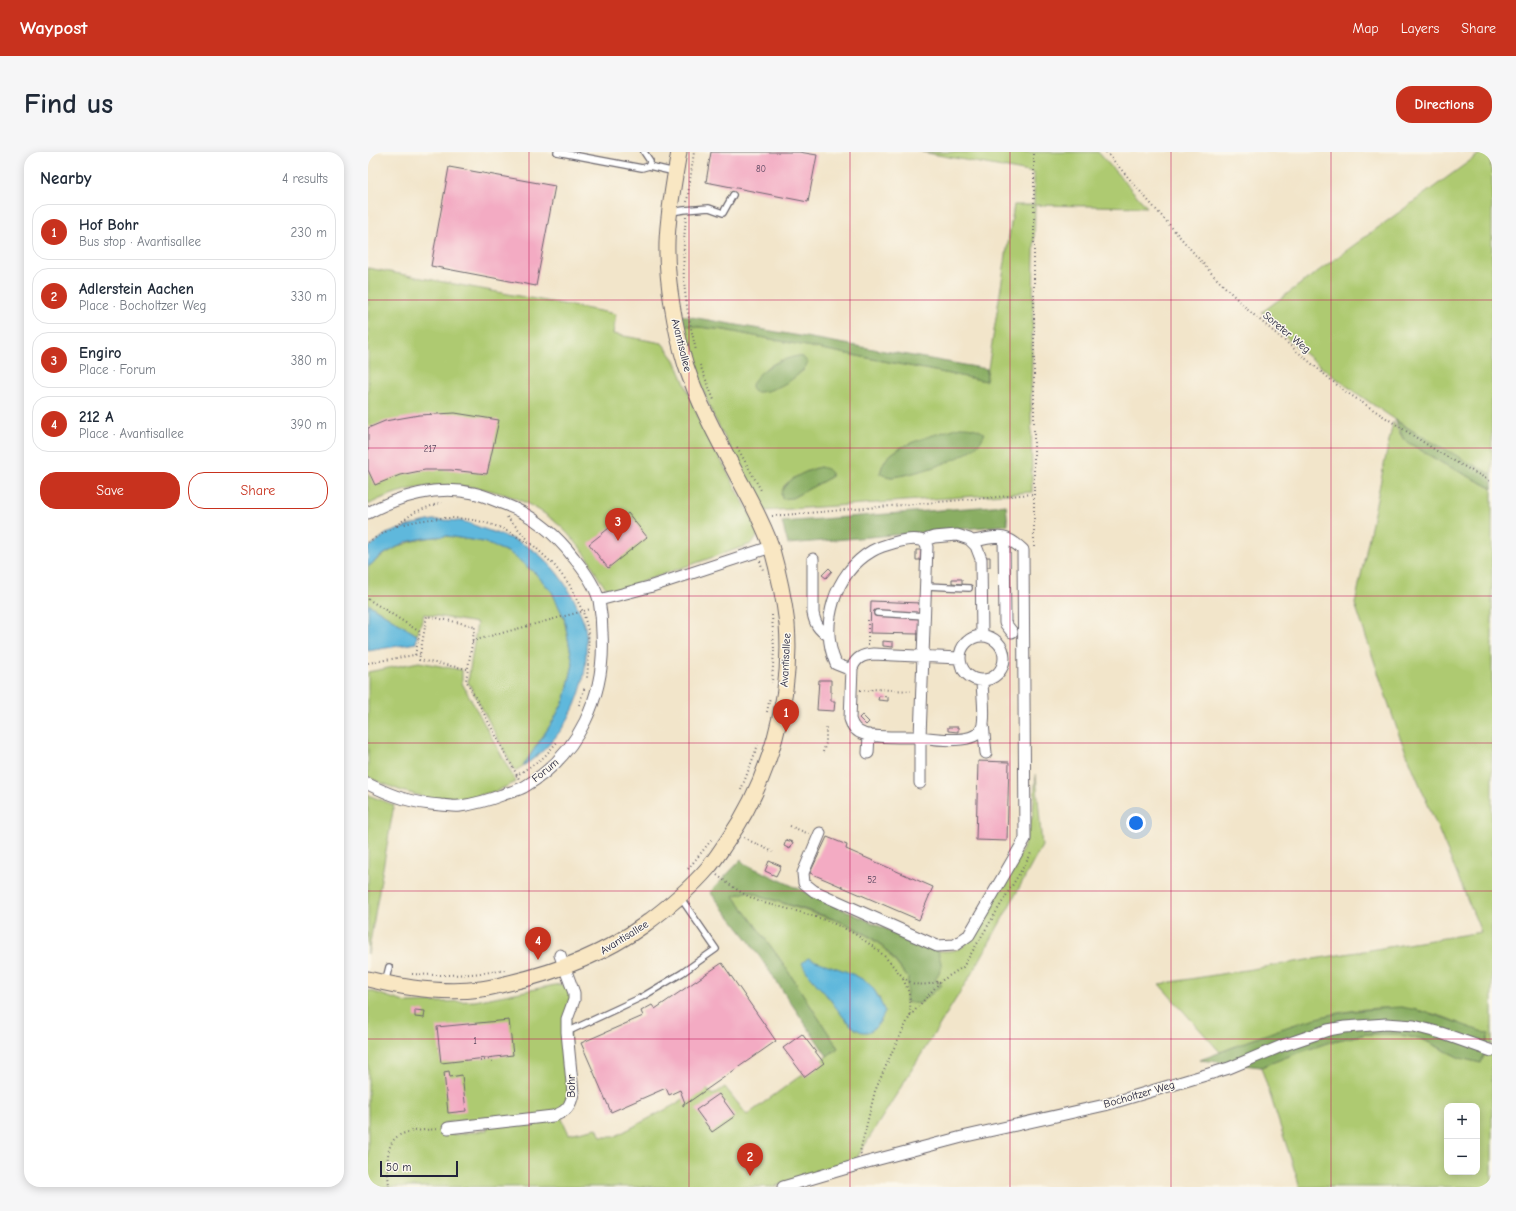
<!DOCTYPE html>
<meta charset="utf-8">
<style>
body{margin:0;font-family:"Comic Neue",sans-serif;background:#f6f6f7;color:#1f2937}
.controls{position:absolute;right:12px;bottom:12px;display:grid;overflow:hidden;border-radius:8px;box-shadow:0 2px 10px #0003}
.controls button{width:36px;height:36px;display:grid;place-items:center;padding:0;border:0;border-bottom:1px solid #e0e1e3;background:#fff;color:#1f2937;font:20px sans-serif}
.scale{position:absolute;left:12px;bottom:10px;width:78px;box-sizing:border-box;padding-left:4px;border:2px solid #22223b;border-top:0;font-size:11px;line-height:14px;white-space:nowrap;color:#22223b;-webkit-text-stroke:3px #fbf7ec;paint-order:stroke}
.you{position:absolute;left:768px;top:671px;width:14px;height:14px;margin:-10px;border:3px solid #fff;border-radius:50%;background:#1a73e8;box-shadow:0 0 0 6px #1a73e833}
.badge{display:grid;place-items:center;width:26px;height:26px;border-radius:50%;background:#c8321e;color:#fff;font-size:13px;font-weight:700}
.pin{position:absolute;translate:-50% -33px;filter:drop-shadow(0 1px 2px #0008)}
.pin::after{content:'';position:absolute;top:21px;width:14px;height:12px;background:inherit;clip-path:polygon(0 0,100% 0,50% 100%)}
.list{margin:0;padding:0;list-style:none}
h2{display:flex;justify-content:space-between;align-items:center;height:52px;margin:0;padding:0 16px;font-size:17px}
h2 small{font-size:13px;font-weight:400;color:#747a83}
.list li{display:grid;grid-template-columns:26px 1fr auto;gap:12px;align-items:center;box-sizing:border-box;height:56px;margin:0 8px 8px;padding:0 8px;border:1px solid #e0e1e3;border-radius:16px}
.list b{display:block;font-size:15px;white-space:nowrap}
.list p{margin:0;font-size:13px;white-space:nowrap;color:#747a83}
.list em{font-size:13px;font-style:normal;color:#747a83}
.actions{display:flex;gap:8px;padding:12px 16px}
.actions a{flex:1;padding:9px 0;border:1px solid #c8321e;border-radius:16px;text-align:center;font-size:14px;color:#c8321e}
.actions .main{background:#c8321e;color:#fff}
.map{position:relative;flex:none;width:1124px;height:1035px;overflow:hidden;border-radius:16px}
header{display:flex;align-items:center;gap:24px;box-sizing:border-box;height:56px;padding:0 20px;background:#c8321e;color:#fff}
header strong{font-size:19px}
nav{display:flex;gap:22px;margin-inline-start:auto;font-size:14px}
.intro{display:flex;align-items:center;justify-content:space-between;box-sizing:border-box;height:96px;padding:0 24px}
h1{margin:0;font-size:28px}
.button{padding:10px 18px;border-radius:16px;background:#c8321e;color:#fff;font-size:14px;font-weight:700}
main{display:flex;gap:24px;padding:0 24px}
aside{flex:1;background:#fff;border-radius:16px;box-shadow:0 2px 10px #0003}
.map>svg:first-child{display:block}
.green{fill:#aeca71;stroke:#687656;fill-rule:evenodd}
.forest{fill:#8aae63;stroke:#56684f}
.water{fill:#5fb8dc;stroke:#406d8c}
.building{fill:#f3abc3}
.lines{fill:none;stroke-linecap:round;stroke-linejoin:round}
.lane-casing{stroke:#6b666d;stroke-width:8}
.street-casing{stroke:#6b666d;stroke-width:13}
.secondary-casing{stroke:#6b666d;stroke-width:17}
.path{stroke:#6b666d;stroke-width:2;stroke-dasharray:1 3;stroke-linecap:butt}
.lane{stroke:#fff;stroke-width:5.5}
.street{stroke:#fff;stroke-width:11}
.secondary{stroke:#f9e7c3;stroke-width:15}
.grid{fill:none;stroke:#c2185b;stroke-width:1;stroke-opacity:0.55}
.labels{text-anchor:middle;stroke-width:3;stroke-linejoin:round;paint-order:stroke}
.number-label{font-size:9px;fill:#56445d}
.street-label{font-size:11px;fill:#22223b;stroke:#fbf7ec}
</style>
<header>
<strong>Waypost</strong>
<nav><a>Map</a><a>Layers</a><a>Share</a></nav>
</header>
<div class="intro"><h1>Find us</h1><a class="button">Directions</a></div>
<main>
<aside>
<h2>Nearby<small>4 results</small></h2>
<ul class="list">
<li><span class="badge">1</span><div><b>Hof Bohr</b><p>Bus stop · Avantisallee</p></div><em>230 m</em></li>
<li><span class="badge">2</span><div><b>Adlerstein Aachen</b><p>Place · Bocholtzer Weg</p></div><em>330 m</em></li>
<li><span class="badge">3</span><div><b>Engiro</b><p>Place · Forum</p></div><em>380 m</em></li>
<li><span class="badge">4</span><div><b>212 A</b><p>Place · Avantisallee</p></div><em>390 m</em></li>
</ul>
<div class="actions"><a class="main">Save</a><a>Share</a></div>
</aside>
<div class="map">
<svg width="1124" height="1035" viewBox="0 0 1124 1035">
<rect width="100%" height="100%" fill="#fbf7ec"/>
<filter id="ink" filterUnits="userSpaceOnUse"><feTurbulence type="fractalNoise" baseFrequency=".025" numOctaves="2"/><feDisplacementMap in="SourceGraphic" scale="8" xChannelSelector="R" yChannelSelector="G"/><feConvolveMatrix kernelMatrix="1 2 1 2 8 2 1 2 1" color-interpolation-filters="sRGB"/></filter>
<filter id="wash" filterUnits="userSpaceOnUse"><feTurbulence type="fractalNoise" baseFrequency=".012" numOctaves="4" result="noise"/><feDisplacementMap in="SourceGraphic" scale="16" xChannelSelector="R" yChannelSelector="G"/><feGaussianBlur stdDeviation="0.9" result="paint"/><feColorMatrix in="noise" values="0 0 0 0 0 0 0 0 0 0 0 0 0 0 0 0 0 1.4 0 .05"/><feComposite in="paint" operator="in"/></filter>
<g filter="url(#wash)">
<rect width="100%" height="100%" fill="#f2e5ca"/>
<path class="green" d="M554,0H730L779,55L667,53L663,250L664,340L395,359L346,265L321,204L314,173L356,178L618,229L646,53H666V21ZM413,208L436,218L422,228L402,238L398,216ZM565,284L542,322L523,325L512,322C513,318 514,314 516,310C526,295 548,289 565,284ZM452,315L463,321V325L424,346L415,335C423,326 440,318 452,315Z
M1114,0H1121L1124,26V323C1059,291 999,251 942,206C932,198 922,189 913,179C906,173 902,165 894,160Z
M0,116L248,162L245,182L294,191L307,208L333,271L385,368C389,380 393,384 383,392L244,440C232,433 228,420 221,408C216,399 207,390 200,382C153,330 60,319 0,353Z
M1025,270L1036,288L1074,311L1124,336V893C1112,890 1104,879 1094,873C1086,869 1077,865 1069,863C997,841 918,875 852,900L791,832L1113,780L1031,583L987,452Z
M79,384L115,390L142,401L167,421L184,440L196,466L205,512L197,547L185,569L155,614L147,619L100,530L109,471L56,462L49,483L0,452V415C25,393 47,386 79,384Z
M51,510L94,518V531L148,630L129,639L99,646L75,650L34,639L4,627L0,624V520Z
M668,622L674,694L609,813L485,1012L404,1035H0V838L39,851L107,849L192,832L199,835L203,844L201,941L199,952L193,957L194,967L201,982L229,976L233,985H246L306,953L335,934L345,943L357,935L379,963L470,896L412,807L366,744L381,739L398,746L479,772L501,785L514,794L540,826L551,852L574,833L567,828L570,799C589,799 592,799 604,785L655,697L665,661ZM470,817C492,825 499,827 512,847L488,878L458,843ZM118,966L119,978L84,983L77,971Z
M0,643L26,653L0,802Z
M998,882H1027L1054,887L1092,906L1113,911L1117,901L1124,903V1035H932L893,915L924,903L965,889ZM1079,954H1109V1020H1079Z"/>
<path class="forest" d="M312,163L619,217L618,229L356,178L314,173Z
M429,204L435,205L440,211C433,223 416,234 402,238C397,240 391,240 386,240L383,236C388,217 412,208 429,204Z
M1027,268L1046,280L1124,323V336L1074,311L1036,288Z
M592,275C601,275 610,276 617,282C615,284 614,288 612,290C600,307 545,323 524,325C520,325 516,323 512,322C513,318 514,314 516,310C528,291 571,282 592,275Z
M452,315L459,317L463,321V325L424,346L414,347L413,341C418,327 438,319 452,315Z
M638,353L640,373L420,392L414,370Z
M373,708L377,712L559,796L570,799L574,815L567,828L574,833L551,852L538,850L540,826C532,816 524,804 515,795C484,765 421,756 381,739L366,744L412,807L470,896L459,904L381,789L342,740Z
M1033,855C1065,860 1091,872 1121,882L1113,911L1092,906L1054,887L1027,882H998L965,889L924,903L893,915L832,908C870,894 907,877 945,867C974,859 1003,857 1033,855Z"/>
<path class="water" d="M65,368C74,368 83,368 92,369C99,370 106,373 113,376C134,383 158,390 175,406C194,423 210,450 217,475C219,484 218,494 218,503C217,548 193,590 155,614L185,569L197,547L205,512L196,466L184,440L167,421L142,401L115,390L79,384L56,386L38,390L13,404L0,415V396L18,382L46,372Z
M0,452L49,483L48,491L0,499Z
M440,806C457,813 492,821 504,835C510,843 513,851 517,860C498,903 477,867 461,846C451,834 441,826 434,811Z"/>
<g id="blocks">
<path class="building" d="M343,0H431L449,3L440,50L338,30Z
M81,15L187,34L168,134L63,114Z
M87,261L131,268L119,322L83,318H57L32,323L7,333L0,318V276L17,269L51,263Z
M260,361L279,385L240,416L221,392Z
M548,398H553L552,408H548Z
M618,405H622V415H618Z
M461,416L464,419L458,426L454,423Z
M584,427H594V432L584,431Z
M503,449L552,451L551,482L502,481Z
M515,489L525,490V495L515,494Z
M451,528H463V549H467L466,559L449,558Z
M511,544L520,545V549L510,548Z
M494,563L501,570L498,573L491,566Z
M580,575H590V580L580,579Z
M610,609L641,610L639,689L608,688Z
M459,685L479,693L478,697L565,735L551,768L442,721Z
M418,688L425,690L422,697L416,694Z
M401,709L413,714L408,724L397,719Z
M354,811L408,889L315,954V952L317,951L312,938L301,943L298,936L243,960L213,891L275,864L273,859L284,853L287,857Z
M47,858L57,859L56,866L47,865Z
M141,868L145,903L73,911L69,875Z
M434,882L456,911L437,925L415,896Z
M81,919L82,925L94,923L98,959L80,961L76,920Z
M351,942L367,964L344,980L328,958Z"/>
</g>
</g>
<g filter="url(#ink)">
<use href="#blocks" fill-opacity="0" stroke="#6b666d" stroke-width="1"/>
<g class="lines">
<defs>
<path id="lane" d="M189,0L274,16L281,14L307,20
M276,0L282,9L281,14
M303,60L316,58L341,56L355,61L365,43
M558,434L601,436
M509,461L557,464
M17,831L21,815
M199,880L274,845L314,821L348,797L312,745"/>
<path id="street" d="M0,361C31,344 69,333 105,341C116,343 126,348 136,352C165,363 187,381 206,406C215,417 227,434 231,448C233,459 234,471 234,481C238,543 211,603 156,635C149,639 141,640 134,643C121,648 107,652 92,654C86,655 79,653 73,653C44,651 26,645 0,632
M636,386L637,471L644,480
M556,390L560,387L566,385L589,383L601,387L608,394L613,407L614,484
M445,407V461C447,472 451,478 460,483
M231,448L281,435L403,395
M592 506a22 22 0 1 1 44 0a22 22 0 1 1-44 0Z
M483,518L468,512C451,474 466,421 504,399C513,394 540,385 551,388C555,388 558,392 559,395C557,459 554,522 552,585C539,585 506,586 496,582C489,580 484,574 482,567L484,516C488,506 494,503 505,502L591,506
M615,572L618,601
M500,601L501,583
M552,631V585C567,587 607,593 614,576C618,566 614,540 614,529
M452,681L435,721L436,731L446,739L569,794L587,793L601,783L657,687L655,398C636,380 629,385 605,389
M80,976L185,964C198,960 203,954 205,941L199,880V867L206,848V841L192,803
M415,1035L496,1011L594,985L737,953L861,916L916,893L960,878L977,875L1018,872L1046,874L1073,881L1124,899"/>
<path id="secondary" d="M0,827C36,836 76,842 113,837C122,836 132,833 141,831C189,820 236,802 276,773C299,756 321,738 340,716C347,708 353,698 360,688C401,629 425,545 419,472C416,447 410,419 403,394C395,371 383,349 371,327C352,291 331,253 318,214C307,178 298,128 299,90C300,60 306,30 311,0"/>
</defs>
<use href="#lane" class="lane-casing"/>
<use href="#street" class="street-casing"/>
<use href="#secondary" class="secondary-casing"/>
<path class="path" d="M738,0L845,123L880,158L975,238L1072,301L1124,330
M319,50L326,0
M318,65C315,94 314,125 319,154C321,169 325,184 328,199
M332,213L346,248
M369,295L394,340
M404,364L665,342
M139,365L167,395L186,413L201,432L215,460L220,478L221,501L219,526
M29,374C64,364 98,362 133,376C144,381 155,389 166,394
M0,390L26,375L47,360L74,350
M666,395V0
M392,409L395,418
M0,447L52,480L47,503
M404,463L406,497L404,531
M500,468V493
M104,489L223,457
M0,511L52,502
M99,517L51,508L59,464L107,474L98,528L151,627
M492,538L503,539L504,537L543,539
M211,553L217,534
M399,560L402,545
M455,600L458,591V574
M148,624L176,605L190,589
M373,638L390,593
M422,674L441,682
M376,686L405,700
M320,717L345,686
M349,723C363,734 377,744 393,750C402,753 411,754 420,757C444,763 469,771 490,784C500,791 511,798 519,807C537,827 541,839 572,829
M44,822C76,824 106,823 137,818
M535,827C542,841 543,848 542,864
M123,905L124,910
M112,909L123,907
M493,1002L492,1000L507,939L524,900L542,864L573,829L595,815L662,704L663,699
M21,1035C20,1017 14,987 37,981C47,978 60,978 71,977"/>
<use href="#lane" class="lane"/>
<use href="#street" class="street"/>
<use href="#secondary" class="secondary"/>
</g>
</g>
<path class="grid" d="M161,0V1035M321,0V1035M482,0V1035M642,0V1035M803,0V1035M963,0V1035M0,148H1124M0,296H1124M0,444H1124M0,591H1124M0,739H1124M0,887H1124"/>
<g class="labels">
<g class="number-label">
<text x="393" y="20">80</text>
<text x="62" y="300">217</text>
<text x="504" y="731">52</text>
<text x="107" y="892">1</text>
</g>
<g class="street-label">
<text transform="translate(919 180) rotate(40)" y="4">Soreter Weg</text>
<text transform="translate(314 193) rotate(76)" y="4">Avantisallee</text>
<text transform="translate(417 508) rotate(-87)" y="4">Avantisallee</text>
<text transform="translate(177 618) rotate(-39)" y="4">Forum</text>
<text transform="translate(256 785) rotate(-32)" y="4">Avantisallee</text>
<text transform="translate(203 934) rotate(-90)" y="4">Bohr</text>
<text transform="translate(771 942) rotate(-16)" y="4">Bocholtzer Weg</text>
</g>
</g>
</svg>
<div class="controls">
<button>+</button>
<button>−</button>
</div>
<div class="scale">50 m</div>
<div class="you"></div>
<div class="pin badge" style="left:418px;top:580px">1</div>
<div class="pin badge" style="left:382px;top:1024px">2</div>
<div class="pin badge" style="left:250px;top:389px">3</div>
<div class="pin badge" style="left:170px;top:808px">4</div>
</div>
</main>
